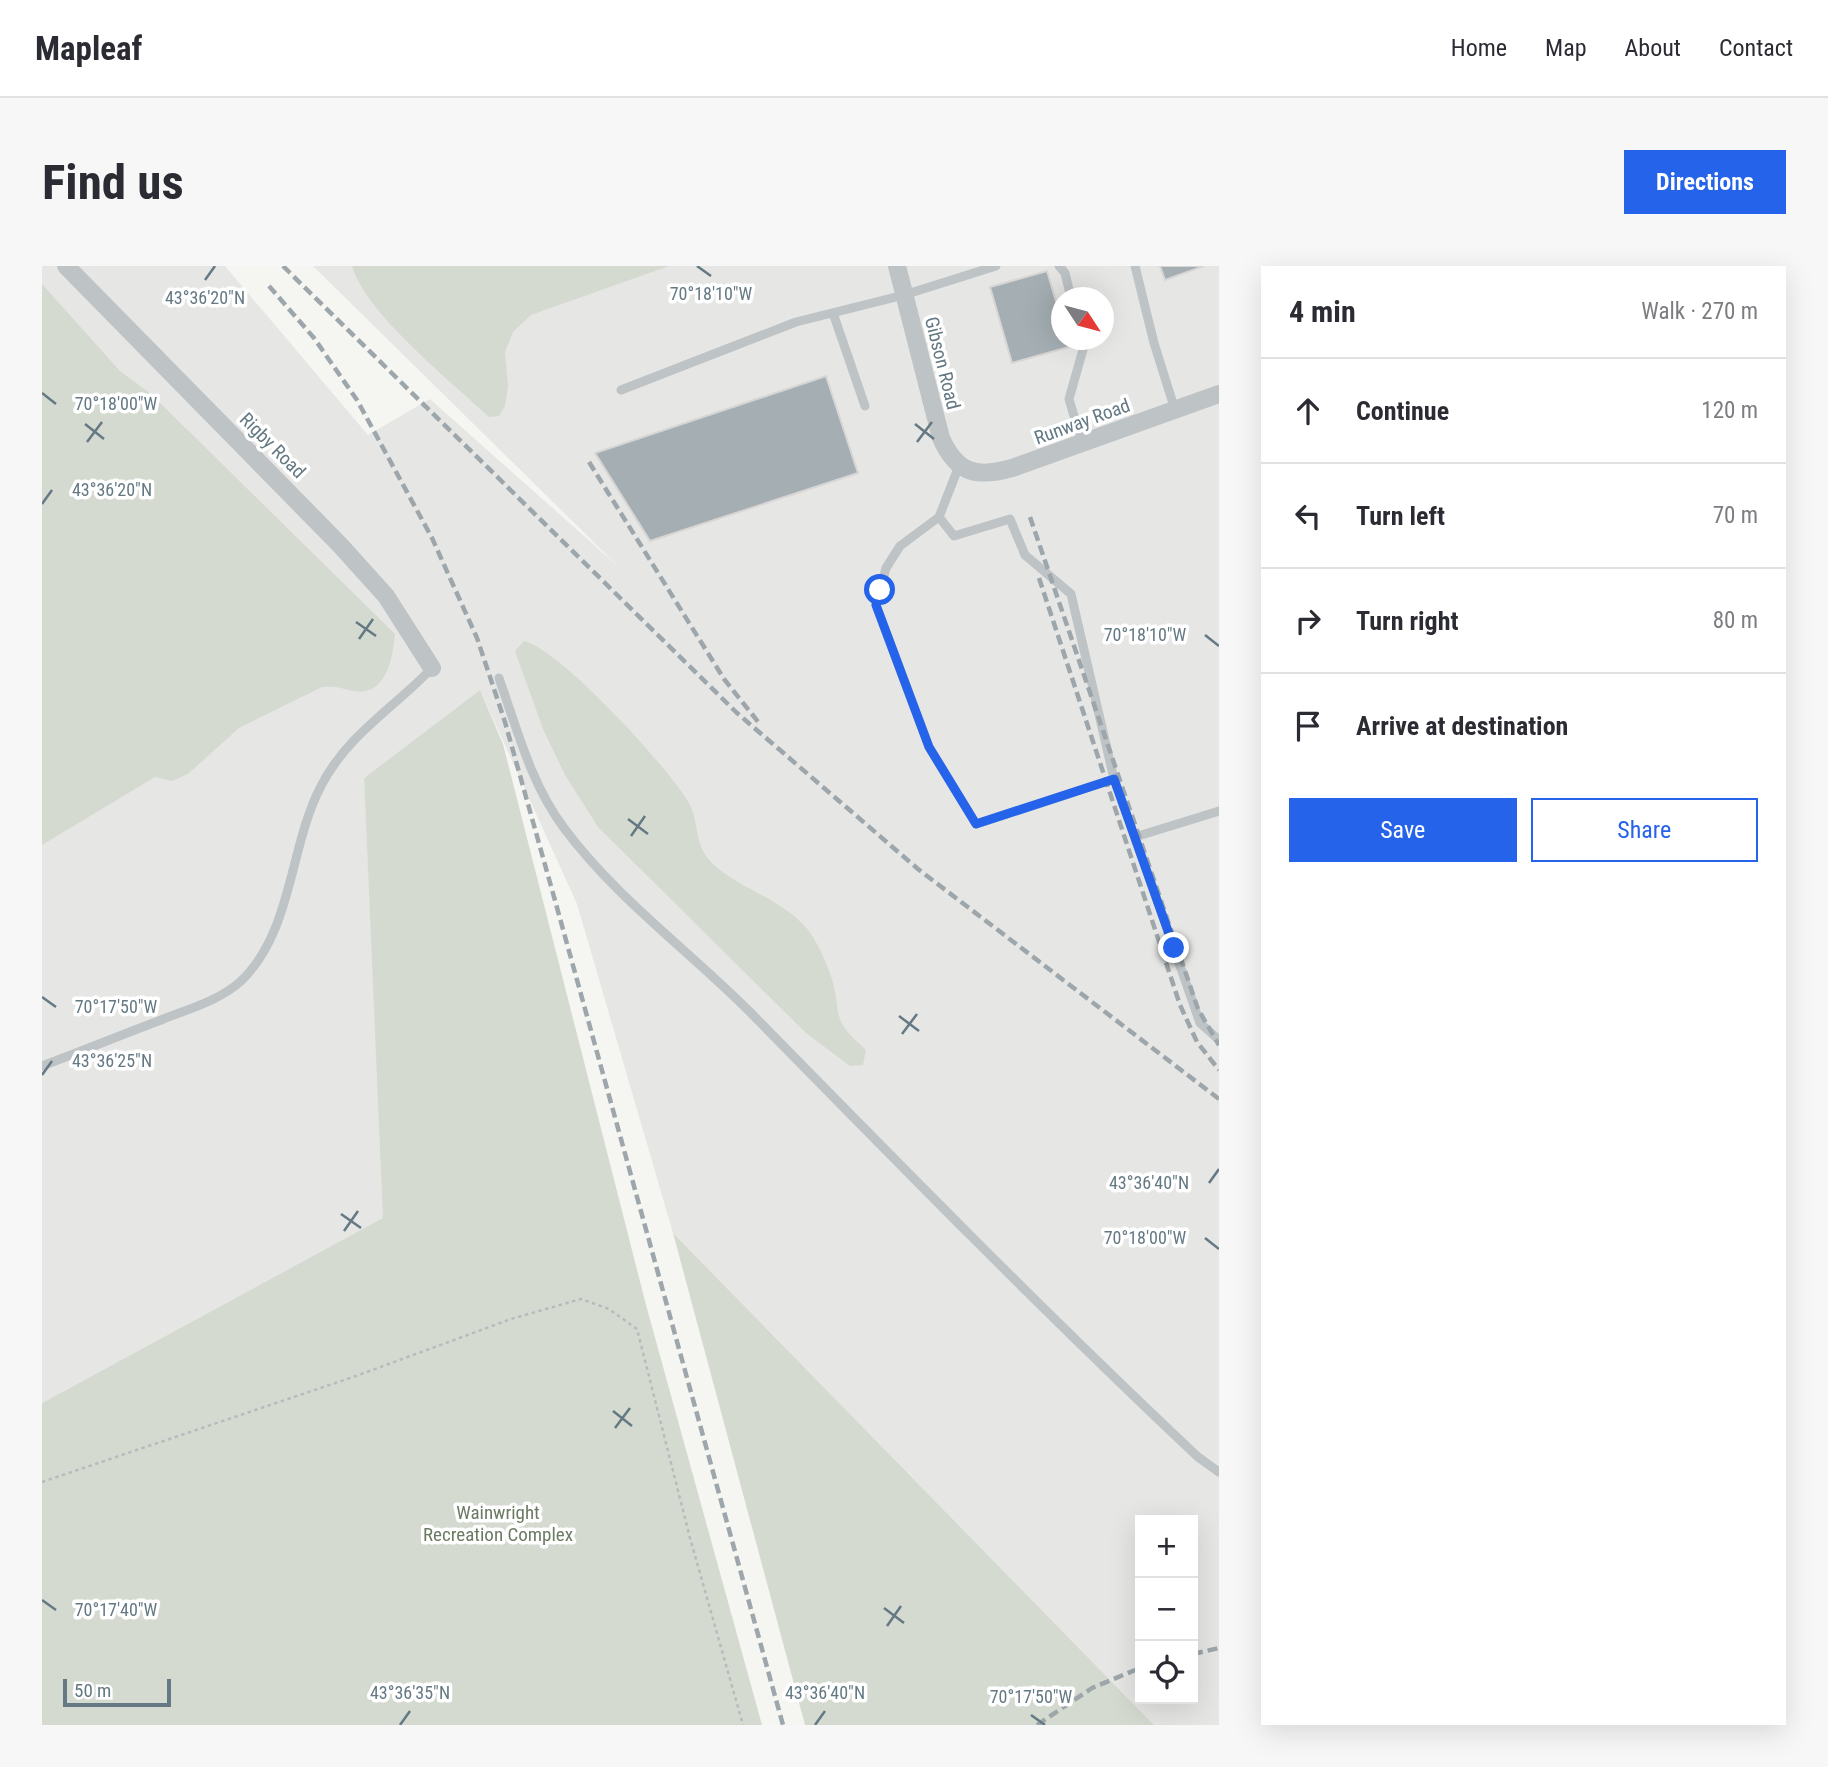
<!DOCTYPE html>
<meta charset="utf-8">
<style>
body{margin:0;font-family:"Roboto Condensed",sans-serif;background:#f7f7f7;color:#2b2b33}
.controls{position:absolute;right:21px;bottom:21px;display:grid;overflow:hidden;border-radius:0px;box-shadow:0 7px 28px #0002}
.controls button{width:63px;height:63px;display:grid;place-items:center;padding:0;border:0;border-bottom:2px solid #e1e1e2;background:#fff;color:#2b2b33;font:35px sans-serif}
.compass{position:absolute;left:1009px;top:21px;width:63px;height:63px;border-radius:50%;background:#fff;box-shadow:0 7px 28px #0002;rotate:126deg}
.scale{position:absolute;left:21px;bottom:18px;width:108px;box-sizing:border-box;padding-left:7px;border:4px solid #647983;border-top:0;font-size:19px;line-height:24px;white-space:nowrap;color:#647983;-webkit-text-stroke:5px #fff;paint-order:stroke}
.stop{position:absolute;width:21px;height:21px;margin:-16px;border:5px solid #2563eb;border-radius:50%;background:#fff}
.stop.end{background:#2563eb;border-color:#fff;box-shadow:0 2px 7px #0008}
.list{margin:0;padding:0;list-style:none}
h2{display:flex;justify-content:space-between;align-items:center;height:91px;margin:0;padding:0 28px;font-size:30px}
h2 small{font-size:23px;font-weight:400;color:#7c7c81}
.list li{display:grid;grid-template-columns:46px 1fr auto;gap:21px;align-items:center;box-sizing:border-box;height:105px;padding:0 28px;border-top:2px solid #e1e1e2}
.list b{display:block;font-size:26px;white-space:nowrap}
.list em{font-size:23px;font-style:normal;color:#7c7c81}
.actions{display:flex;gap:14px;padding:21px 28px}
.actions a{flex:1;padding:16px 0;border:2px solid #2563eb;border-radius:0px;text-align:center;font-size:24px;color:#2563eb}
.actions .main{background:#2563eb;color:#fff}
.icon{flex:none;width:38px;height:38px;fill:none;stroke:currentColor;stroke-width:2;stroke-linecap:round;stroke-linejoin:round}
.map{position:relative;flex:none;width:1177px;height:1459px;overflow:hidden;border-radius:0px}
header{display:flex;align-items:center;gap:42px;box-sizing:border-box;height:98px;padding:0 35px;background:#fff;border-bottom:2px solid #e1e1e2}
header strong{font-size:33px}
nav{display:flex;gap:38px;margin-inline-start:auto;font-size:24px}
.intro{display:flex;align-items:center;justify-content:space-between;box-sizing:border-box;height:168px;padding:0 42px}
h1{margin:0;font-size:49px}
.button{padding:18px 32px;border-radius:0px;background:#2563eb;color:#fff;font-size:24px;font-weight:700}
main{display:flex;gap:42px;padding:0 42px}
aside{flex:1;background:#fff;border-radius:0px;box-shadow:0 7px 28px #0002}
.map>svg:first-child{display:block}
.built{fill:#e6e6e5;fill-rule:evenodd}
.green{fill:#d5dad1}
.building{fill:#a5afb3;stroke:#d7d6d4;stroke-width:2}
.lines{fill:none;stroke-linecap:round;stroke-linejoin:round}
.path{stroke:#b8bbbd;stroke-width:2.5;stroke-dasharray:3.5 3.5;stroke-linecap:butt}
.lane{stroke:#bec3c6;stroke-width:9}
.street{stroke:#bec3c6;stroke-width:18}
.rail{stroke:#9da6aa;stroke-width:4.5;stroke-dasharray:10 5;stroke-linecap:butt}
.route{stroke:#2563eb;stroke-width:9}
.ticks{fill:none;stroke:#647983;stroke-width:2.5}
.labels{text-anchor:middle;stroke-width:7;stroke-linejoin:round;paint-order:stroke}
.street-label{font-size:19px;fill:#647983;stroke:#fff}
.park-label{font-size:19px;fill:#6b7a63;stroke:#fff}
.ticks-label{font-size:18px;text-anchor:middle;fill:#647983;stroke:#fff;stroke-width:7;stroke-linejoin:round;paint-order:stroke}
</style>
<header>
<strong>Mapleaf</strong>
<nav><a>Home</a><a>Map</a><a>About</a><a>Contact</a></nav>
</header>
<div class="intro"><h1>Find us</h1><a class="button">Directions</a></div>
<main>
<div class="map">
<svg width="1177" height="1459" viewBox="0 0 1177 1459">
<rect width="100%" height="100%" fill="#f5f5f1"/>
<path class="built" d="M0,0H183L326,169L388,133L578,302L271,0H1177V1459H1112L631,967L535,638L438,424L322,512L342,952L0,1137ZM1020,32H1062V74H1020ZM1098,1254H1151V1433H1098Z"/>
<path class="green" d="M310,0H627L489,49L471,66L463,86L466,120L463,140L457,150L447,151C409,115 324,48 310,0Z
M0,18L78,105L109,128L353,368C351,390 345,430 313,425C300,423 294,419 280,421L197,462L146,508L130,515L113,511L0,579Z
M482,375C518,383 627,502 647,537C657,555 652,579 669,596C698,625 748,634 771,671C779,684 788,705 792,720C795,733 794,749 802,761C807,769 817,777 824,784L821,799L808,800L764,767L556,561L523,509L501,463L473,385Z
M438,424L461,478L604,1039L720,1459H0V1137L341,952L322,512Z
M631,967L1112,1459H763Z"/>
<path class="building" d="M1118,0H1162L1123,14Z
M1005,5L1020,56V74H1024L1027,81L970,97L948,21Z
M784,110L816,207L608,275L553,187Z"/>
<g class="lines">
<path class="path" d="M0,1216L314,1110L469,1053L539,1033L567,1043L595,1063L648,1272L701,1459"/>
<path class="lane" d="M1017,0L1023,7L1029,32
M1093,0L1112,77L1133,144
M791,47L823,140
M1040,74L1042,80L1027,133L1040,177
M579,124L754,56L862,29L954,0
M917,200L897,251L858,280L844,302L834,339L887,481L934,558L1072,513
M897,251L912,270L968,253L983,289L1029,328L1072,513L1093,571L1177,545
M457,412C475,463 489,518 522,562C574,632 646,684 707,745C855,896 1002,1046 1156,1191L1177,1206
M1093,571L1158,757L1177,774
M0,800C40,785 79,769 119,754C146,743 177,735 199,715C251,665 247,581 279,520C305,469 352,442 390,402"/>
<path class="street" d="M24,0L298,279L344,330L390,402
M855,0L899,172C915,208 935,212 970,202L1177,128"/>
<path class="rail" d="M241,0L695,447L876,603L1177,833
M227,20L272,72L315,134L390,272L435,372L463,456L514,638L741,1459
M547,196L682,413L717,457
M988,251L1156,743L1177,779
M997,312L1138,739L1155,776L1177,804
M1151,1388L1177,1382
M995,1459L1050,1422L1098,1402"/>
</g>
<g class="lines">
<path class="route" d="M838,324L834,339L887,481L934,558L1072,513L1132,682"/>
</g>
<path class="ticks" d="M655,0L669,10M163,14L173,0M0,127L14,138M43,158L62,173M873,158L892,173M45,176L60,156M875,176L890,156M0,238L10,224M314,356L334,370M1163,369L1177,380M317,373L331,353M586,553L606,568M589,570L603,550M0,731L14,741M857,750L877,765M860,768L875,748M0,809L10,795M1167,917L1177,903M299,948L319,962M302,965L316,945M1163,972L1177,983M571,1145L590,1160M573,1162L588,1142M0,1334L14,1344M842,1342L862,1357M845,1360L859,1340M989,1449L1003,1459M358,1459L368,1445M773,1459L783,1445"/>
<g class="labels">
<g class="street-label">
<text transform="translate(901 97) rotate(76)" y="7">Gibson Road</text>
<text transform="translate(1040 155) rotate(-20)" y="7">Runway Road</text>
<text transform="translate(231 179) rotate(45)" y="7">Rigby Road</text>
</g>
<g class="park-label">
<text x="456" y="1253">Wainwright<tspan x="456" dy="22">Recreation Complex</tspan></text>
</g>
</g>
<g class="ticks-label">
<text x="669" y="34">70°18'10"W</text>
<text x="163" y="38">43°36'20"N</text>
<text x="74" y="144">70°18'00"W</text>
<text x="70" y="230">43°36'20"N</text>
<text x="1103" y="375">70°18'10"W</text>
<text x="74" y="747">70°17'50"W</text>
<text x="70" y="801">43°36'25"N</text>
<text x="1107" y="923">43°36'40"N</text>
<text x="1103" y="978">70°18'00"W</text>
<text x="74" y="1350">70°17'40"W</text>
<text x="368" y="1433">43°36'35"N</text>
<text x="783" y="1433">43°36'40"N</text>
<text x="989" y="1437">70°17'50"W</text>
</g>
</svg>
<div class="controls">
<button>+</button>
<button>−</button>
<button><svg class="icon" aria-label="locate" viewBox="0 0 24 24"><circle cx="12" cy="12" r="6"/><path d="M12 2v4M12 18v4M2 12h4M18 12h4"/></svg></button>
</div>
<svg class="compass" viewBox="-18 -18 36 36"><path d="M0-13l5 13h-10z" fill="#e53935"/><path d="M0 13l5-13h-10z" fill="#7c7c81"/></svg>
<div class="scale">50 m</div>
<div class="stop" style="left:838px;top:324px"></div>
<div class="stop end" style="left:1132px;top:682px"></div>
</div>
<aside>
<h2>4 min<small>Walk · 270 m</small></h2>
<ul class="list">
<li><svg class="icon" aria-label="ahead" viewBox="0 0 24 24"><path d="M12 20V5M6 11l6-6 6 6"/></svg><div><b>Continue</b></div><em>120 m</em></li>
<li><svg class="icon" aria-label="left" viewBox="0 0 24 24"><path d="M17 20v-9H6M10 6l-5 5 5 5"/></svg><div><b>Turn left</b></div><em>70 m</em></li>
<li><svg class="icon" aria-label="right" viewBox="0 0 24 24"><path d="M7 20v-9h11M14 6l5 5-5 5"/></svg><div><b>Turn right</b></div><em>80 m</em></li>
<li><svg class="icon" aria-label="arrive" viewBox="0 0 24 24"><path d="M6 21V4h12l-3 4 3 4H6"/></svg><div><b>Arrive at destination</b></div></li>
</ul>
<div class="actions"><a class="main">Save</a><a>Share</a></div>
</aside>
</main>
